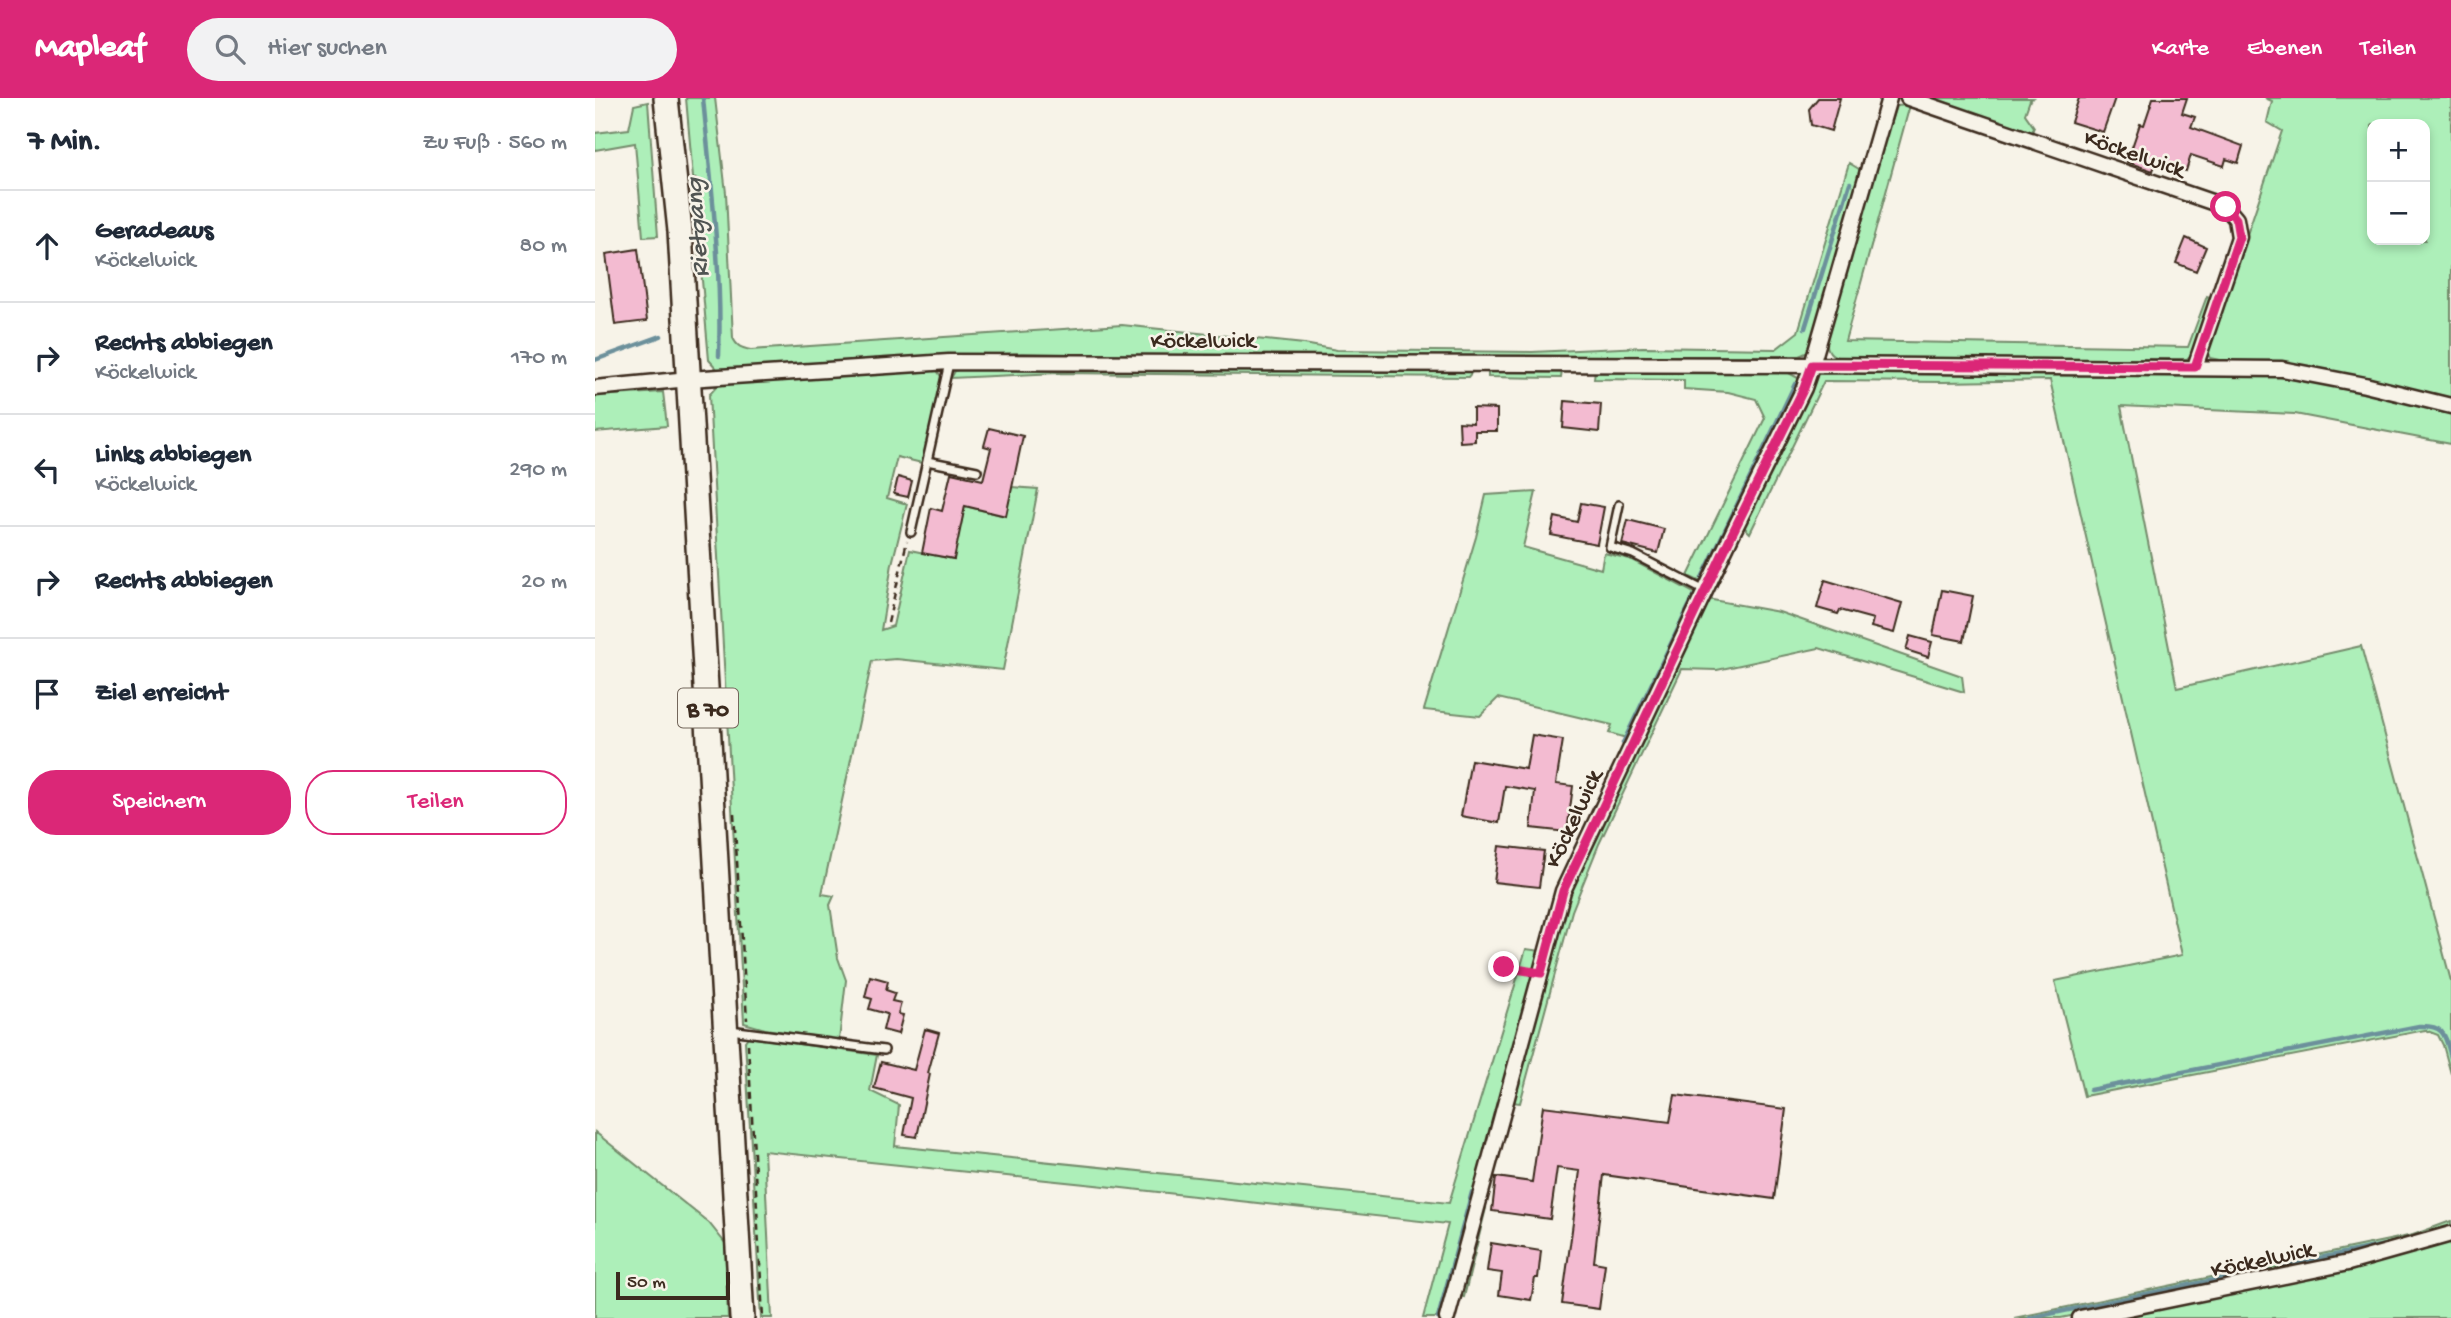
<!DOCTYPE html>
<html lang="de">
<meta charset="utf-8">
<style>
body{margin:0;font-family:"Gochi Hand",sans-serif;background:#f2f2f3;color:#1f2937}
.controls{position:absolute;right:21px;top:21px;display:grid;overflow:hidden;border-radius:14px;box-shadow:0 4px 10px #0003}
.controls button{width:63px;height:63px;display:grid;place-items:center;padding:0;border:0;border-bottom:2px solid #e0e1e3;background:#fff;color:#1f2937;font:35px sans-serif}
.scale{position:absolute;left:21px;bottom:18px;width:114px;box-sizing:border-box;padding-left:7px;border:4px solid #3b2a1e;border-top:0;font-size:19px;line-height:24px;white-space:nowrap;color:#3b2a1e;-webkit-text-stroke:5px #f7f3e8;paint-order:stroke}
.stop{position:absolute;width:21px;height:21px;margin:-16px;border:5px solid #db2777;border-radius:50%;background:#fff}
.stop.end{background:#db2777;border-color:#fff;box-shadow:0 2px 7px #0008}
.list{margin:0;padding:0;list-style:none}
h2{display:flex;justify-content:space-between;align-items:center;height:91px;margin:0;padding:0 28px;font-size:30px}
h2 small{font-size:23px;font-weight:400;color:#747a83}
.list li{display:grid;grid-template-columns:46px 1fr auto;gap:21px;align-items:center;box-sizing:border-box;height:112px;padding:0 28px;border-top:2px solid #e0e1e3}
.list b{display:block;font-size:26px;white-space:nowrap}
.list p{margin:0;font-size:23px;white-space:nowrap;color:#747a83}
.list em{font-size:23px;font-style:normal;color:#747a83}
.actions{display:flex;gap:14px;padding:21px 28px}
.actions a{flex:1;padding:16px 0;border:2px solid #db2777;border-radius:28px;text-align:center;font-size:24px;color:#db2777}
.actions .main{background:#db2777;color:#fff}
.icon{flex:none;width:38px;height:38px;fill:none;stroke:currentColor;stroke-width:2;stroke-linecap:round;stroke-linejoin:round}
.map{position:relative;flex:none;width:1856px;height:1220px;overflow:hidden}
header{display:flex;align-items:center;gap:42px;box-sizing:border-box;height:98px;padding:0 35px;background:#db2777;color:#fff}
header strong{font-size:33px}
nav{display:flex;gap:38px;margin-inline-start:auto;font-size:24px}
.search{width:490px;height:63px;background:#f2f2f3;display:flex;align-items:center;gap:18px;box-sizing:border-box;padding:0 24px;border-radius:38px;color:#747a83;font-size:26px}
main{display:flex}
aside{flex:1;background:#fff}
.map>svg:first-child{display:block}
.green{fill:#adefb9;stroke:#748c6c;stroke-width:2;fill-rule:evenodd}
.lines{fill:none;stroke-linecap:round;stroke-linejoin:round}
.stream{stroke:#6c909b;stroke-width:4.5}
.building{fill:#f3bbd1;stroke:#3b2a1e;stroke-width:2}
.lane-casing{stroke:#3b2a1e;stroke-width:12}
.street-casing{stroke:#3b2a1e;stroke-width:19}
.primary-casing{stroke:#3b2a1e;stroke-width:28}
.path{stroke:#3b2a1e;stroke-width:2.5;stroke-dasharray:7 5;stroke-linecap:butt}
.lane{stroke:#f7f3e8;stroke-width:7}
.street{stroke:#f7f3e8;stroke-width:14}
.primary{stroke:#f7f3e8;stroke-width:23}
.route{stroke:#db2777;stroke-width:9}
.labels{text-anchor:middle;stroke-width:5;stroke-linejoin:round;paint-order:stroke}
.shield{fill:#f7f3e8;stroke:#73665b;stroke-width:2}
.shield-label{font-size:23px;font-weight:bold;fill:#3b2a1e}
.street-label{font-size:24px;fill:#3b2a1e;stroke:#f7f3e8}
.water-label{font-size:26px;font-style:italic;fill:#505452;stroke:#f7f3e8}
</style>
<header>
<strong>Mapleaf</strong>
<div class="search"><svg class="icon" aria-label="search" viewBox="0 0 24 24"><circle cx="10" cy="10" r="6"/><path d="M15 15l6 6"/></svg>Hier suchen</div>
<nav><a>Karte</a><a>Ebenen</a><a>Teilen</a></nav>
</header>
<main>
<aside>
<h2>7 Min.<small>Zu Fuß · 560 m</small></h2>
<ul class="list">
<li><svg class="icon" aria-label="ahead" viewBox="0 0 24 24"><path d="M12 20V5M6 11l6-6 6 6"/></svg><div><b>Geradeaus</b><p>Köckelwick</p></div><em>80 m</em></li>
<li><svg class="icon" aria-label="right" viewBox="0 0 24 24"><path d="M7 20v-9h11M14 6l5 5-5 5"/></svg><div><b>Rechts abbiegen</b><p>Köckelwick</p></div><em>170 m</em></li>
<li><svg class="icon" aria-label="left" viewBox="0 0 24 24"><path d="M17 20v-9H6M10 6l-5 5 5 5"/></svg><div><b>Links abbiegen</b><p>Köckelwick</p></div><em>290 m</em></li>
<li><svg class="icon" aria-label="right" viewBox="0 0 24 24"><path d="M7 20v-9h11M14 6l5 5-5 5"/></svg><div><b>Rechts abbiegen</b></div><em>20 m</em></li>
<li><svg class="icon" aria-label="arrive" viewBox="0 0 24 24"><path d="M6 21V4h12l-3 4 3 4H6"/></svg><div><b>Ziel erreicht</b></div></li>
</ul>
<div class="actions"><a class="main">Speichern</a><a>Teilen</a></div>
</aside>
<div class="map">
<svg width="1856" height="1220" viewBox="0 0 1856 1220">
<rect width="100%" height="100%" fill="#f7f3e8"/>
<filter id="ink" filterUnits="userSpaceOnUse"><feTurbulence type="fractalNoise" baseFrequency=".0143" numOctaves="2"/><feDisplacementMap in="SourceGraphic" scale="14" xChannelSelector="R" yChannelSelector="G"/><feConvolveMatrix kernelMatrix="1 2 1 2 8 2 1 2 1" color-interpolation-filters="sRGB"/></filter>
<g filter="url(#ink)">
<path class="green" d="M91,0H120L131,95L138,240C142,249 147,250 156,252L527,227L709,246L742,252L937,254L1048,249L1181,251L1203,234L1254,65L1264,71L1265,84L1221,232L1211,255L1204,258H581L427,255L235,264L130,274L123,272L114,262Z
M1329,0H1438L1435,2L1430,16L1439,29L1436,37Z
M1670,0H1856V302C1802,289 1747,272 1691,265C1666,261 1640,267 1615,260L1612,255L1687,33L1672,24L1677,3ZM1777,26H1830V142H1777Z
M53,4L63,138L48,139L40,45L0,52V35L34,31L39,7Z
M1315,7L1250,243L1593,249L1612,198L1620,201L1600,253L1592,261H1248C1236,258 1232,254 1231,241L1274,89L1301,8Z
M368,270L878,273L873,279L464,275L356,280L360,273Z
M341,271L347,280L327,365L302,359L292,400L312,406L297,466L286,532L298,528L315,452L358,461L370,408L410,418L417,389L443,391L408,572L301,561L277,563L227,796L239,798L235,807L243,860L251,882L244,942L170,931L149,925L114,297L122,288L144,285Z
M893,271L967,273L966,280L893,279Z
M1000,271L1192,274L1203,280L1204,289L1110,486L1093,478L1170,320L1161,301L1133,294L1089,291V282L999,281Z
M1224,274L1667,276L1767,293L1856,315V346L1700,316L1526,308L1582,590L1766,548L1856,883V976L1848,947L1843,937L1830,932L1489,998L1460,883L1587,857L1455,282L1348,284L1229,283L1155,435L1149,429V423L1218,280Z
M68,294L72,328L0,334V298Z
M941,394L928,449L1006,471L1009,455L1035,461L1103,497L1035,641L1014,635L1017,627L903,600L885,618L829,612L881,439L891,397Z
M1112,501L1184,514L1367,578L1369,594L1224,550L1122,572L1087,571L1004,746L977,813L925,1005L916,1004L967,816L989,754Z
M931,851L946,853L847,1220H828L853,1126L500,1087L169,1053L177,1220H166L150,943L153,939L282,957L275,993L304,1007L300,1048L854,1105Z
M0,1034L114,1125L130,1145L133,1220H0Z
M886,1109L891,1110L869,1199L864,1198Z
M1856,1123V1132L1760,1160L1466,1220H1419L1818,1137Z
M1856,1140V1220H1540V1216L1776,1166L1831,1151Z"/>
<g class="lines">
<path class="stream" d="M108,0C116,86 127,171 124,258
M1210,230L1255,85
M0,262L66,238
M1107,480L1200,286
M1028,645L1099,498
M1495,992L1824,928C1850,927 1850,937 1856,959
M1689,1167L1800,1145
M843,1220L877,1094
M1435,1220L1672,1171"/>
</g>
<path class="building" d="M1223,0H1245L1236,33L1216,27L1214,11Z
M1484,0H1520L1508,34L1476,24Z
M1558,0H1592L1587,15L1600,19L1596,29L1648,48L1643,65L1631,61L1629,68L1596,57L1591,73L1561,64L1558,73L1532,64L1545,26L1549,27Z
M1591,140L1611,149L1601,173L1581,165Z
M43,151L52,223L20,227L11,156Z
M970,303L1006,306L1004,334L968,330Z
M878,310L902,311V333H880V343L865,344L864,324L878,325Z
M394,330L428,338L411,418L370,408L359,461L327,455L336,410L347,413L356,375L388,382L396,350L389,348Z
M303,379L317,383L313,399L299,396Z
M986,405L1009,409L1002,446L956,437L960,419L982,424Z
M1033,422L1069,431L1063,455L1027,446Z
M1230,482L1307,505L1299,535L1276,529L1278,521L1245,512L1243,516L1222,510Z
M1347,492L1378,498L1369,543L1338,537Z
M1315,538L1337,544L1333,559L1311,552Z
M937,637L968,642L961,686L978,688L972,734L936,730L940,693L910,688L904,725L866,718L876,662L931,671Z
M904,748L949,753L944,789L899,784Z
M275,878L293,883L291,892L300,895L297,903L306,905L303,916L308,917L303,936L288,932L292,916L274,911L277,901L270,899Z
M330,931L344,935L333,975L335,976L322,1039L309,1037L316,1000L279,990L286,964L319,972Z
M1080,997L1191,1011L1179,1101L1009,1077L999,1164L1010,1166L1004,1211L967,1206L985,1073L962,1070L955,1121L897,1113L901,1079L937,1084L948,1008L1075,1024Z
M896,1145L946,1153L943,1180H940L936,1202L904,1197L907,1175L892,1173Z"/>
<g class="lines">
<defs>
<path id="lane" d="M354,265L332,363L382,373
M1024,407L1015,449L1038,456L1110,493
M316,434L332,363
M135,932L289,952"/>
<path id="street" d="M1294,0L1217,267L1687,271L1770,287L1856,308
M1313,0L1631,109L1641,121L1644,139L1600,269
M0,290L94,281L354,264L1217,267L1209,290L1138,434L968,793L852,1220
M1485,1220L1753,1165L1856,1136"/>
<path id="primary" d="M71,0L85,133L147,1220"/>
</defs>
<use href="#lane" class="lane-casing"/>
<use href="#street" class="street-casing"/>
<use href="#primary" class="primary-casing"/>
<path class="path" d="M100,80L103,111
M293,525L312,443
M139,715L152,922
M909,869L930,872
M153,946L168,1220"/>
<use href="#lane" class="lane"/>
<use href="#street" class="street"/>
<use href="#primary" class="primary"/>
</g>
</g>
<g class="lines" filter="url(#ink)">
<path class="route" d="M909,869L946,875L968,793L1138,434L1209,290L1217,267L1600,269L1644,139L1641,121L1631,109"/>
</g>
<g class="labels">
<rect class="shield" x="83" y="590.5" width="60" height="39" rx="5"/>
<g class="shield-label">
<text x="113" y="618">B 70</text>
</g>
<g class="street-label">
<text transform="translate(1540 54) rotate(19)" y="8">Köckelwick</text>
<text x="608" y="249">Köckelwick</text>
<text transform="translate(977 720) rotate(-65)" y="8">Köckelwick</text>
<text transform="translate(1667 1160) rotate(-12)" y="8">Köckelwick</text>
</g>
<g class="water-label">
<text transform="translate(100 130) rotate(-94)" y="9">Rietgang</text>
</g>
</g>
</svg>
<div class="controls">
<button>+</button>
<button>−</button>
</div>
<div class="scale">50 m</div>
<div class="stop" style="left:1631px;top:109px"></div>
<div class="stop end" style="left:909px;top:869px"></div>
</div>
</main>
